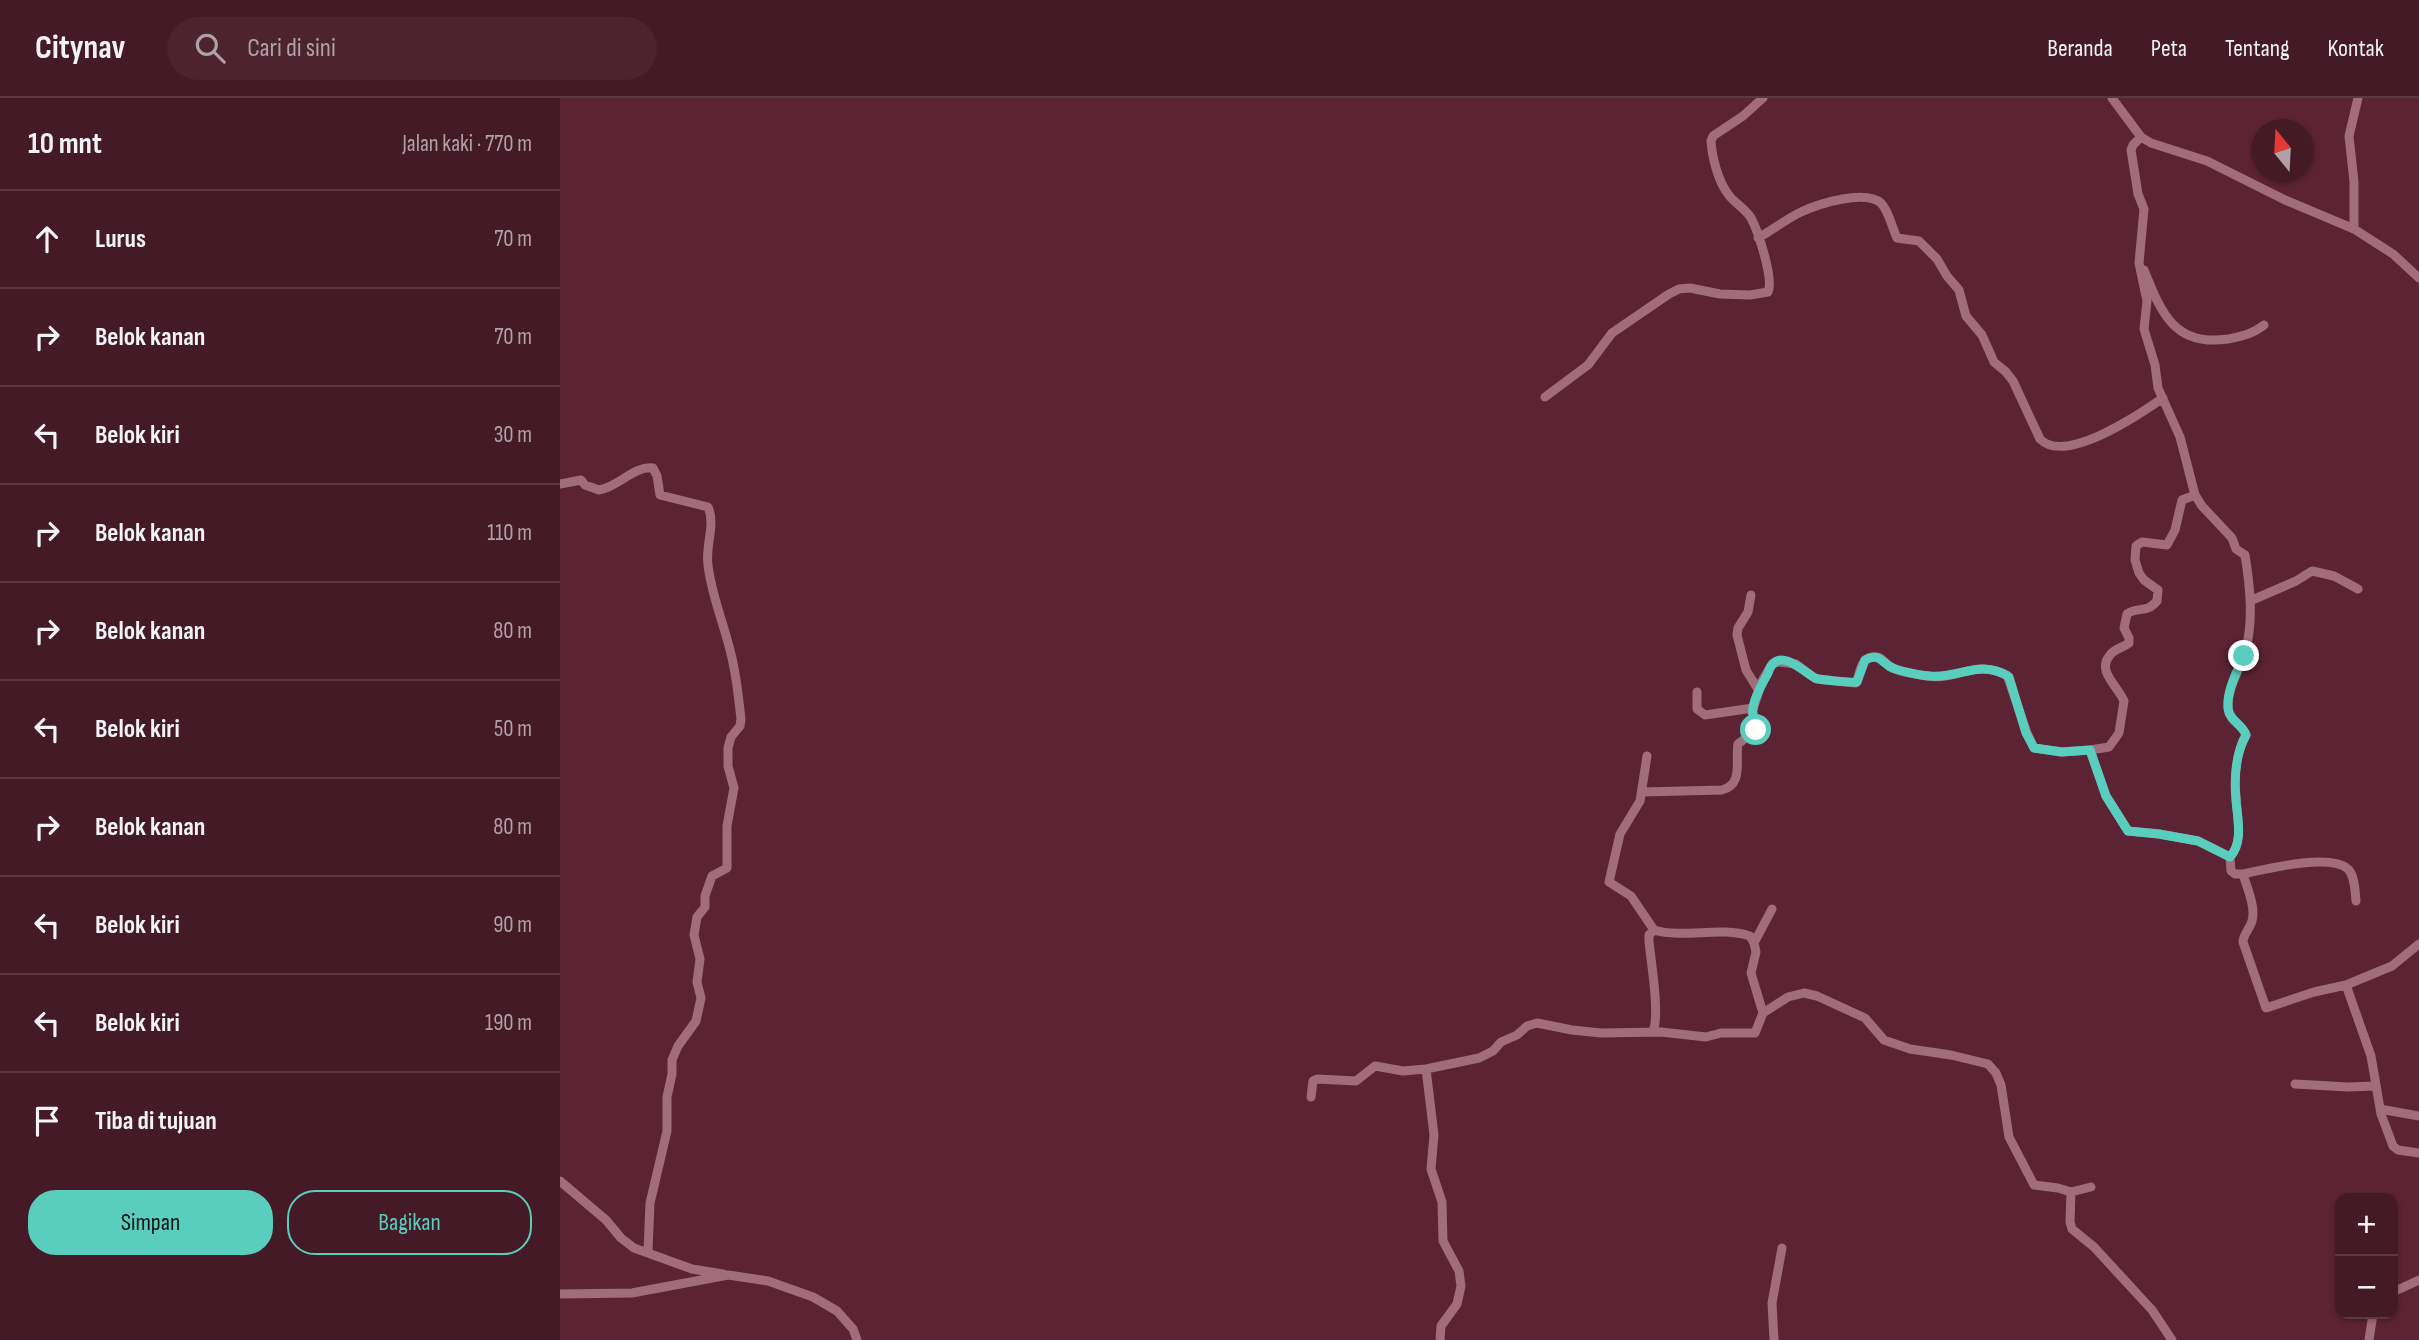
<!DOCTYPE html>
<html lang="id">
<meta charset="utf-8">
<style>
body{margin:0;font-family:"Sofia Sans Condensed",sans-serif;background:#4c232f;color:#f1f3f6}
.controls{position:absolute;right:21px;bottom:21px;display:grid;overflow:hidden;border-radius:14px;box-shadow:0 2px 5px #0004}
.controls button{width:63px;height:63px;display:grid;place-items:center;padding:0;border:0;border-bottom:2px solid #5d3844;background:#451a27;color:#f1f3f6;font:35px sans-serif}
.compass{position:absolute;left:1691px;top:21px;width:63px;height:63px;border-radius:50%;background:#451a27;box-shadow:0 2px 5px #0004;rotate:342deg}
.stop{position:absolute;width:21px;height:21px;margin:-16px;border:5px solid #59cebe;border-radius:50%;background:#fff}
.stop.end{background:#59cebe;border-color:#fff;box-shadow:0 2px 7px #0008}
.list{margin:0;padding:0;list-style:none}
h2{display:flex;justify-content:space-between;align-items:center;height:91px;margin:0;padding:0 28px;font-size:30px}
h2 small{font-size:23px;font-weight:400;color:#b0a1a7}
.list li{display:grid;grid-template-columns:46px 1fr auto;gap:21px;align-items:center;box-sizing:border-box;height:98px;padding:0 28px;border-top:2px solid #5d3844}
.list b{display:block;font-size:26px;white-space:nowrap}
.list em{font-size:23px;font-style:normal;color:#b0a1a7}
.actions{display:flex;gap:14px;padding:21px 28px}
.actions a{flex:1;padding:16px 0;border:2px solid #59cebe;border-radius:28px;text-align:center;font-size:24px;color:#59cebe}
.actions .main{background:#59cebe;color:#111}
.icon{flex:none;width:38px;height:38px;fill:none;stroke:currentColor;stroke-width:2;stroke-linecap:round;stroke-linejoin:round}
.map{position:relative;flex:none;width:1859px;height:1242px;overflow:hidden}
header{display:flex;align-items:center;gap:42px;box-sizing:border-box;height:98px;padding:0 35px;background:#451a27;border-bottom:2px solid #5d3844}
header strong{font-size:33px}
nav{display:flex;gap:38px;margin-inline-start:auto;font-size:24px}
.search{width:490px;height:63px;background:#4c232f;display:flex;align-items:center;gap:18px;box-sizing:border-box;padding:0 24px;border-radius:38px;color:#b0a1a7;font-size:26px}
main{display:flex}
aside{flex:1;background:#451a27}
.map>svg:first-child{display:block}
.lines{fill:none;stroke-linecap:round;stroke-linejoin:round}
.street{stroke:#a26d7a;stroke-width:9}
.route{stroke:#59cebe;stroke-width:9}
</style>
<header>
<strong>Citynav</strong>
<div class="search"><svg class="icon" aria-label="search" viewBox="0 0 24 24"><circle cx="10" cy="10" r="6"/><path d="M15 15l6 6"/></svg>Cari di sini</div>
<nav><a>Beranda</a><a>Peta</a><a>Tentang</a><a>Kontak</a></nav>
</header>
<main>
<aside>
<h2>10 mnt<small>Jalan kaki · 770 m</small></h2>
<ul class="list">
<li><svg class="icon" aria-label="ahead" viewBox="0 0 24 24"><path d="M12 20V5M6 11l6-6 6 6"/></svg><div><b>Lurus</b></div><em>70 m</em></li>
<li><svg class="icon" aria-label="right" viewBox="0 0 24 24"><path d="M7 20v-9h11M14 6l5 5-5 5"/></svg><div><b>Belok kanan</b></div><em>70 m</em></li>
<li><svg class="icon" aria-label="left" viewBox="0 0 24 24"><path d="M17 20v-9H6M10 6l-5 5 5 5"/></svg><div><b>Belok kiri</b></div><em>30 m</em></li>
<li><svg class="icon" aria-label="right" viewBox="0 0 24 24"><path d="M7 20v-9h11M14 6l5 5-5 5"/></svg><div><b>Belok kanan</b></div><em>110 m</em></li>
<li><svg class="icon" aria-label="right" viewBox="0 0 24 24"><path d="M7 20v-9h11M14 6l5 5-5 5"/></svg><div><b>Belok kanan</b></div><em>80 m</em></li>
<li><svg class="icon" aria-label="left" viewBox="0 0 24 24"><path d="M17 20v-9H6M10 6l-5 5 5 5"/></svg><div><b>Belok kiri</b></div><em>50 m</em></li>
<li><svg class="icon" aria-label="right" viewBox="0 0 24 24"><path d="M7 20v-9h11M14 6l5 5-5 5"/></svg><div><b>Belok kanan</b></div><em>80 m</em></li>
<li><svg class="icon" aria-label="left" viewBox="0 0 24 24"><path d="M17 20v-9H6M10 6l-5 5 5 5"/></svg><div><b>Belok kiri</b></div><em>90 m</em></li>
<li><svg class="icon" aria-label="left" viewBox="0 0 24 24"><path d="M17 20v-9H6M10 6l-5 5 5 5"/></svg><div><b>Belok kiri</b></div><em>190 m</em></li>
<li><svg class="icon" aria-label="arrive" viewBox="0 0 24 24"><path d="M6 21V4h12l-3 4 3 4H6"/></svg><div><b>Tiba di tujuan</b></div></li>
</ul>
<div class="actions"><a class="main">Simpan</a><a>Bagikan</a></div>
</aside>
<div class="map">
<svg width="1859" height="1242" viewBox="0 0 1859 1242">
<rect width="100%" height="100%" fill="#5c2334"/>
<g class="lines">
<path class="street" d="M1552,0L1581,39L1591,45L1647,63L1725,102L1794,131L1833,156L1859,180
M1794,131V84L1789,38L1798,0
M1198,140C1213,132 1226,121 1241,114C1258,106 1305,91 1321,105C1329,113 1332,130 1337,140L1359,143L1377,161L1387,178L1399,192L1406,218L1422,237L1434,264L1446,274L1453,283L1480,341C1505,367 1580,316 1603,300
M1584,172C1601,214 1614,249 1668,241C1682,238 1693,236 1704,227
M985,299L1028,267L1052,235L1109,196L1119,191L1130,190L1160,196L1190,197L1208,194C1214,181 1198,133 1191,120C1185,110 1174,105 1168,96C1158,83 1152,59 1151,43L1153,38L1183,18L1203,0
M0,386L21,382L25,387L39,392C59,389 73,368 93,370L97,378L100,397L148,409C156,427 145,447 148,467C151,493 160,516 167,541C175,567 178,594 181,621L180,628L171,639L168,650V668L174,690L167,728V770L152,778L145,798V809L137,819L134,837L140,861L137,884L141,900L136,923L118,948L112,962V976L107,999V1033L90,1105L88,1153
M1635,397L1642,408L1672,440L1676,451L1685,457C1690,488 1694,524 1685,554C1679,574 1667,590 1668,611C1669,623 1683,627 1686,637C1676,655 1674,680 1676,701C1677,719 1684,744 1670,759
M1690,503L1736,483L1752,473L1774,478L1798,491
M1198,590L1212,566L1218,564L1236,566L1256,581L1296,585C1300,576 1300,561 1312,559C1322,557 1323,564 1330,569C1336,573 1359,577 1367,578C1400,583 1411,561 1447,577L1467,635L1474,650L1501,654L1530,652L1546,698L1568,733L1599,736L1638,743L1670,759L1671,773L1675,776H1683C1687,790 1696,809 1692,823C1690,831 1683,836 1683,844L1706,910L1754,894L1786,887L1811,958L1821,1016L1833,1048L1838,1052L1859,1055
M1137,594V611L1145,617L1193,610
M1530,652L1549,649L1559,635L1564,603C1558,588 1536,573 1550,557C1555,550 1563,550 1569,545V540L1564,530L1567,516C1578,508 1586,516 1597,503L1598,492L1584,482L1579,475L1575,462L1576,448L1582,444L1607,447L1615,432L1622,402L1635,397L1620,339L1598,290L1595,267L1584,231L1587,203L1579,165L1584,111L1578,96L1571,52L1573,47L1581,39
M1082,694L1162,692C1184,686 1175,663 1178,646L1196,632L1192,614L1199,593L1186,572L1177,537L1178,530L1188,514L1191,497
M1683,776C1706,771 1770,755 1788,771C1795,778 1795,794 1796,803
M1194,845L1212,811
M1786,887L1832,868L1859,846
M1203,915L1228,899L1244,895L1257,898L1305,920L1324,942L1350,951L1391,957L1428,966L1436,975L1441,987L1449,1039L1474,1087L1498,1090L1511,1094L1510,1124L1512,1131L1534,1149L1592,1212L1612,1242
M1093,934C1100,915 1091,865 1089,843V837L1094,832
M866,971L874,1037L871,1071L882,1104L883,1143L899,1173L901,1188L897,1206L881,1228L880,1242
M1735,986L1788,989L1815,988
M751,999L753,983L757,981L796,983L815,968L843,973L866,971L919,960L933,953L941,944L957,937L967,928L977,925L1012,932L1041,935L1101,934L1146,939L1161,935H1195L1203,915L1191,875L1196,854L1194,845L1190,838C1159,828 1125,841 1094,832L1071,798L1049,784L1060,736L1080,703L1087,658
M1820,1011L1859,1018
M0,1083L46,1122L61,1140L74,1150L132,1171L163,1176
M1511,1094L1531,1089
M1833,1194L1859,1182
M0,1196L72,1195L168,1177L208,1183L253,1199L277,1213L293,1231L297,1242
M1214,1242L1212,1205L1222,1150
M1809,1242L1813,1216"/>
</g>
<g class="lines">
<path class="route" d="M1196,632C1196,626 1194,622 1193,616C1191,605 1202,586 1207,577C1209,574 1209,570 1212,567C1223,552 1245,575 1255,580C1260,582 1293,585 1297,584L1305,562C1320,554 1321,565 1333,570C1339,573 1363,578 1370,578C1400,581 1420,560 1449,579L1466,635L1474,650L1502,654L1530,652L1546,698L1568,733L1599,736L1638,743L1670,759C1684,744 1677,719 1676,701C1674,680 1676,655 1686,637C1683,627 1672,624 1669,614C1664,598 1677,573 1684,558"/>
</g>
</svg>
<div class="controls">
<button>+</button>
<button>−</button>
</div>
<svg class="compass" viewBox="-18 -18 36 36"><path d="M0-13l5 13h-10z" fill="#e53935"/><path d="M0 13l5-13h-10z" fill="#b0a1a7"/></svg>
<div class="stop" style="left:1196px;top:632px"></div>
<div class="stop end" style="left:1684px;top:558px"></div>
</div>
</main>
